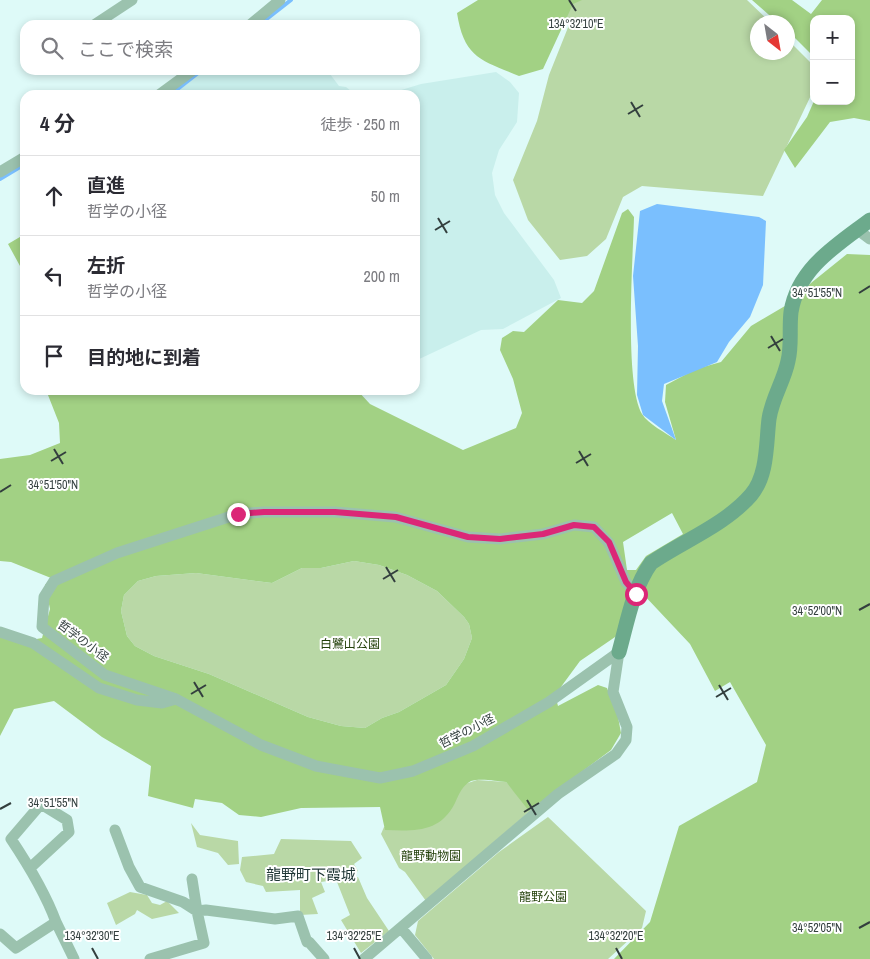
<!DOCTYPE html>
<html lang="ja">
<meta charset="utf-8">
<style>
body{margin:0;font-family:"Archivo Narrow","Noto Sans JP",sans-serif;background:#f2f2f3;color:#2b2b33}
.controls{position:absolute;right:15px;top:15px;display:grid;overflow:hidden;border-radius:10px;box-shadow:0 2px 8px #0003}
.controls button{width:45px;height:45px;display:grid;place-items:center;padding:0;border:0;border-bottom:1px solid #e1e1e2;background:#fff;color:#2b2b33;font:25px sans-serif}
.compass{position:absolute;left:750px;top:15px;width:45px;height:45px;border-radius:50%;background:#fff;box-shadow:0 2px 8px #0003;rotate:149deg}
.stop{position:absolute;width:15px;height:15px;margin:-11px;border:4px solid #db2777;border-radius:50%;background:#fff}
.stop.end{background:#db2777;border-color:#fff;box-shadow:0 1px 5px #0008}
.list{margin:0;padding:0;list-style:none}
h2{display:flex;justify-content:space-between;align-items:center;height:65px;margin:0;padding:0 20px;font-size:21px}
h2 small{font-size:16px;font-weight:400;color:#7c7c81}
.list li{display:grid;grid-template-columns:32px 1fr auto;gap:15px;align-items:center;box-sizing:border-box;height:80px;padding:0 20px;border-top:1px solid #e1e1e2}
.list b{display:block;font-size:19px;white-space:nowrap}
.list p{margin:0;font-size:16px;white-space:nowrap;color:#7c7c81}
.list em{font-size:16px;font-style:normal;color:#7c7c81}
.icon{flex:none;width:28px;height:28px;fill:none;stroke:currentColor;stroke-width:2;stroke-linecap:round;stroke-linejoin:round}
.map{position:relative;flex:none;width:870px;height:959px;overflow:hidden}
.search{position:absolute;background:#fff;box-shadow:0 2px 8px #0003;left:20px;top:20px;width:400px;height:55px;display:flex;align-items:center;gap:12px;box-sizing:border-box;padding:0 18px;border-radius:15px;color:#7c7c81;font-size:19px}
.panel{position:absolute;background:#fff;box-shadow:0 2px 8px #0003;left:20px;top:90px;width:400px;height:305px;border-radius:15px}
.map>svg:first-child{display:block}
.built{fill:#c9efec}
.green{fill:#b9d8a6}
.forest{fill:#a2d184;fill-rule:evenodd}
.water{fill:#7abffe}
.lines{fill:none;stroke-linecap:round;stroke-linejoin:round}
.stream{stroke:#7abffe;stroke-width:4}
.street{stroke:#9bc2ae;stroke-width:11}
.secondary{stroke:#6caa8c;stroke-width:15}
.route{stroke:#db2777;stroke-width:6}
.ticks{fill:none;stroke:#333f3e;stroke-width:2}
.labels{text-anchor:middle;stroke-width:4;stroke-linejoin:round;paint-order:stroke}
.street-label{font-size:12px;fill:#333f3e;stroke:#fff}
.park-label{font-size:12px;fill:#23400a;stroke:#fff}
.quarter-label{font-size:15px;fill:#1f3635;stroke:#fff}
.ticks-label{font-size:12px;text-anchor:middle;fill:#333f3e;stroke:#fff;stroke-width:4;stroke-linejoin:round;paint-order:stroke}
</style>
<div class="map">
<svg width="870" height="959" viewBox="0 0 870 959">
<rect width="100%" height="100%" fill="#defaf8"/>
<path class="built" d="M205,70H327L339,86L346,87L356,95H173Z
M496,72L510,82L519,93L517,122L499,150L492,173L495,195L504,213L554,280L561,298L503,329L481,330L415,361V95H385L421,84Z"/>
<path class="green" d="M578,0H747L770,22H758V52H788V40L814,66V89L763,196L642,186L623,197L606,239L587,256L560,260L528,220L513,180L537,121L549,75L569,25L565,8Z
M354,561L379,565L407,575L437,591L464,617L469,624L472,638L464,659L446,685L399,712L382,718L365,728L341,726L308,717L209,674L154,656L135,646L127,636L121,611L124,595L138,581L156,576L196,573L272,583L302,568H321Z
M477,780L506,782L531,810L426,901L405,872L399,868L381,834L384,827L462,785Z
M548,817L646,911L642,928L608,959H434L415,935L418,921L499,852Z
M191,823L200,835L238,841L239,864L228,865L218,853L197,847Z
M281,839L351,841L362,858L354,864L358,871L334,880L321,882L325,892L312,898L318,914L300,915V890L266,892L263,886L246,882L240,870L242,857L274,854Z
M358,877L367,898L389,931L361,953L341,920L350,915L337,882Z
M130,892L147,895L152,903L160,905L167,901L179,913L152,919L137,910L135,914L116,925L107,903Z"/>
<path class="forest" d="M478,0H582L573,4L543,69L519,76C481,60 464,58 457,13Z
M752,0H792L811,14L822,0H870V121L854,118L830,122L795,168L784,150L807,117L814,101H851V19H814V57L788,31V22H777Z
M628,209L634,217C633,257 624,383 642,414C648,424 666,433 676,440L665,402L666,385L696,369L721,362L751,326L790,303L811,283L847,254L870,255V959H614L650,922L679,826L757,782L766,745L730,682L715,691L690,644L642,593L618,635L580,661L555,695L558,706L598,685L607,688L618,717L621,733L611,750L529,811L506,782C497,781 480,778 471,781C462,786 459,794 455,803C440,833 414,831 385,830L380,807L301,808L261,817L239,815L222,803L195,799L193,808L148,796L151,766L102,737L54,701L14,709L0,736V637L31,640L42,638L50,609L45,585L51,578L11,562L0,561V459L30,455L60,443L59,423L46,390H357L370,404L463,450L516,428L522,413L513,379L500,350L502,338L513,331L524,332L558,300L582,303L594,291L622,213ZM672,513L683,534L646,556L636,570H627L623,542ZM354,561L379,565L407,575L437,591L464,617L469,624L472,638L464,659L446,685L399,712L382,718L365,728L341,726L308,717L209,674L154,656L135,646L127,636L121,611L124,595L138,581L156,576L196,573L272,583L302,568H321Z
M25,234V269L20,266L8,244Z"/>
<path class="water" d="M657,204L759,217L766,221L763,285L750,317L729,342L717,362L664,384L662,401L676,440L643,415L637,395L638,346L633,276L640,211Z"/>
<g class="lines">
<path class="stream" d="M259,25L291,0
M170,95L202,70
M0,179L25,164"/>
<path class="street" d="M94,25L132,0
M250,25L280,0
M159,95L193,70
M0,172L25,157
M858,230L870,239
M0,632L33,643L99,688L137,700L162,703L176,699
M619,652L549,702L473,746L413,771L380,778L316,766L261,745L176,699L105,675L42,627L44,597L54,581L117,553L238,514L264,512H335L395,517L468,537L500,539L543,534L574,525L594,527L609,543L626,582L636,594
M115,830L129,867L140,887L183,902L197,911
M30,868L69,832L67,820L41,804L11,839C29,866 45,892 56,922
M192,879L197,911
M401,928L427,959
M0,934L16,948L56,922L74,959
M150,959L204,943L197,911L206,910L275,919L298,916L307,942H309L324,959
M364,959L558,794L616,754L626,740L627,727L613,692L619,652"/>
<path class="secondary" d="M619,652C627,623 633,588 651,563C683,541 725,525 751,495C768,475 766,443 769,419C772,398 784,381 788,361C792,345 789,329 791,312C798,268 837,245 870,220"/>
</g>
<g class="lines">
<path class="route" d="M238,514L264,512H335L396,517L468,537L500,539L543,534L574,525L594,527L609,542L626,582L636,594"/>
</g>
<path class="ticks" d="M569,0L576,11M631,102L640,117M628,114L643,105M438,218L447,233M435,230L450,221M859,293L870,286M771,336L780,351M768,348L783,339M54,449L63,464M579,451L588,466M51,461L66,452M576,463L591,454M0,492L11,485M386,567L395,582M383,579L398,570M859,610L870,604M194,682L203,697M719,685L728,700M191,694L206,685M716,697L731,688M527,800L536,815M0,809L11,803M524,812L539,803M859,928L870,922M92,948L98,959M354,948L360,959M616,948L622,959"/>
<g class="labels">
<g class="street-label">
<text transform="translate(83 641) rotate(37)" y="4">哲学の小径</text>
<text transform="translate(467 731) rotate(-27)" y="4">哲学の小径</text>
</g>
<g class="park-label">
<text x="350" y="648">白鷺山公園</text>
<text x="431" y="860">龍野動物園</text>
<text x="543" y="901">龍野公園</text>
</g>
<g class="quarter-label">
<text x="311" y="880">龍野町下霞城</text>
</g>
</g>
<g class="ticks-label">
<text x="576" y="28">134°32'10"E</text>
<text x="817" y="297">34°51'55"N</text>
<text x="53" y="489">34°51'50"N</text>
<text x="817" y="615">34°52'00"N</text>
<text x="53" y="807">34°51'55"N</text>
<text x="817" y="932">34°52'05"N</text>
<text x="92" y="940">134°32'30"E</text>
<text x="354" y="940">134°32'25"E</text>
<text x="616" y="940">134°32'20"E</text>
</g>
</svg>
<div class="controls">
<button>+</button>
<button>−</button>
</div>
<svg class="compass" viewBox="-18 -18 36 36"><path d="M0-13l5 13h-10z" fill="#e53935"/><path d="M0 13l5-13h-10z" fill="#7c7c81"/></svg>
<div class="stop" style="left:636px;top:594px"></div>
<div class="stop end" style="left:238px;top:514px"></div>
<div class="search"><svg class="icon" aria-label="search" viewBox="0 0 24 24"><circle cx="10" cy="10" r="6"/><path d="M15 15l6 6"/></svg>ここで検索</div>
<section class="panel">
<h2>4 分<small>徒歩 · 250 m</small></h2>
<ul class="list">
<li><svg class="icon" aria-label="ahead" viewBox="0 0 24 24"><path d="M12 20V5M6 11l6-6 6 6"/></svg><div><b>直進</b><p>哲学の小径</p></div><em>50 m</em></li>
<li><svg class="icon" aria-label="left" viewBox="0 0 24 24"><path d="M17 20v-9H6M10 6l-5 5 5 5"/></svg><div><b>左折</b><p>哲学の小径</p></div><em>200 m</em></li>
<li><svg class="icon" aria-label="arrive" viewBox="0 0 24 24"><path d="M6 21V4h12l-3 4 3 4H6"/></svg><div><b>目的地に到着</b></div></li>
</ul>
</section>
</div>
